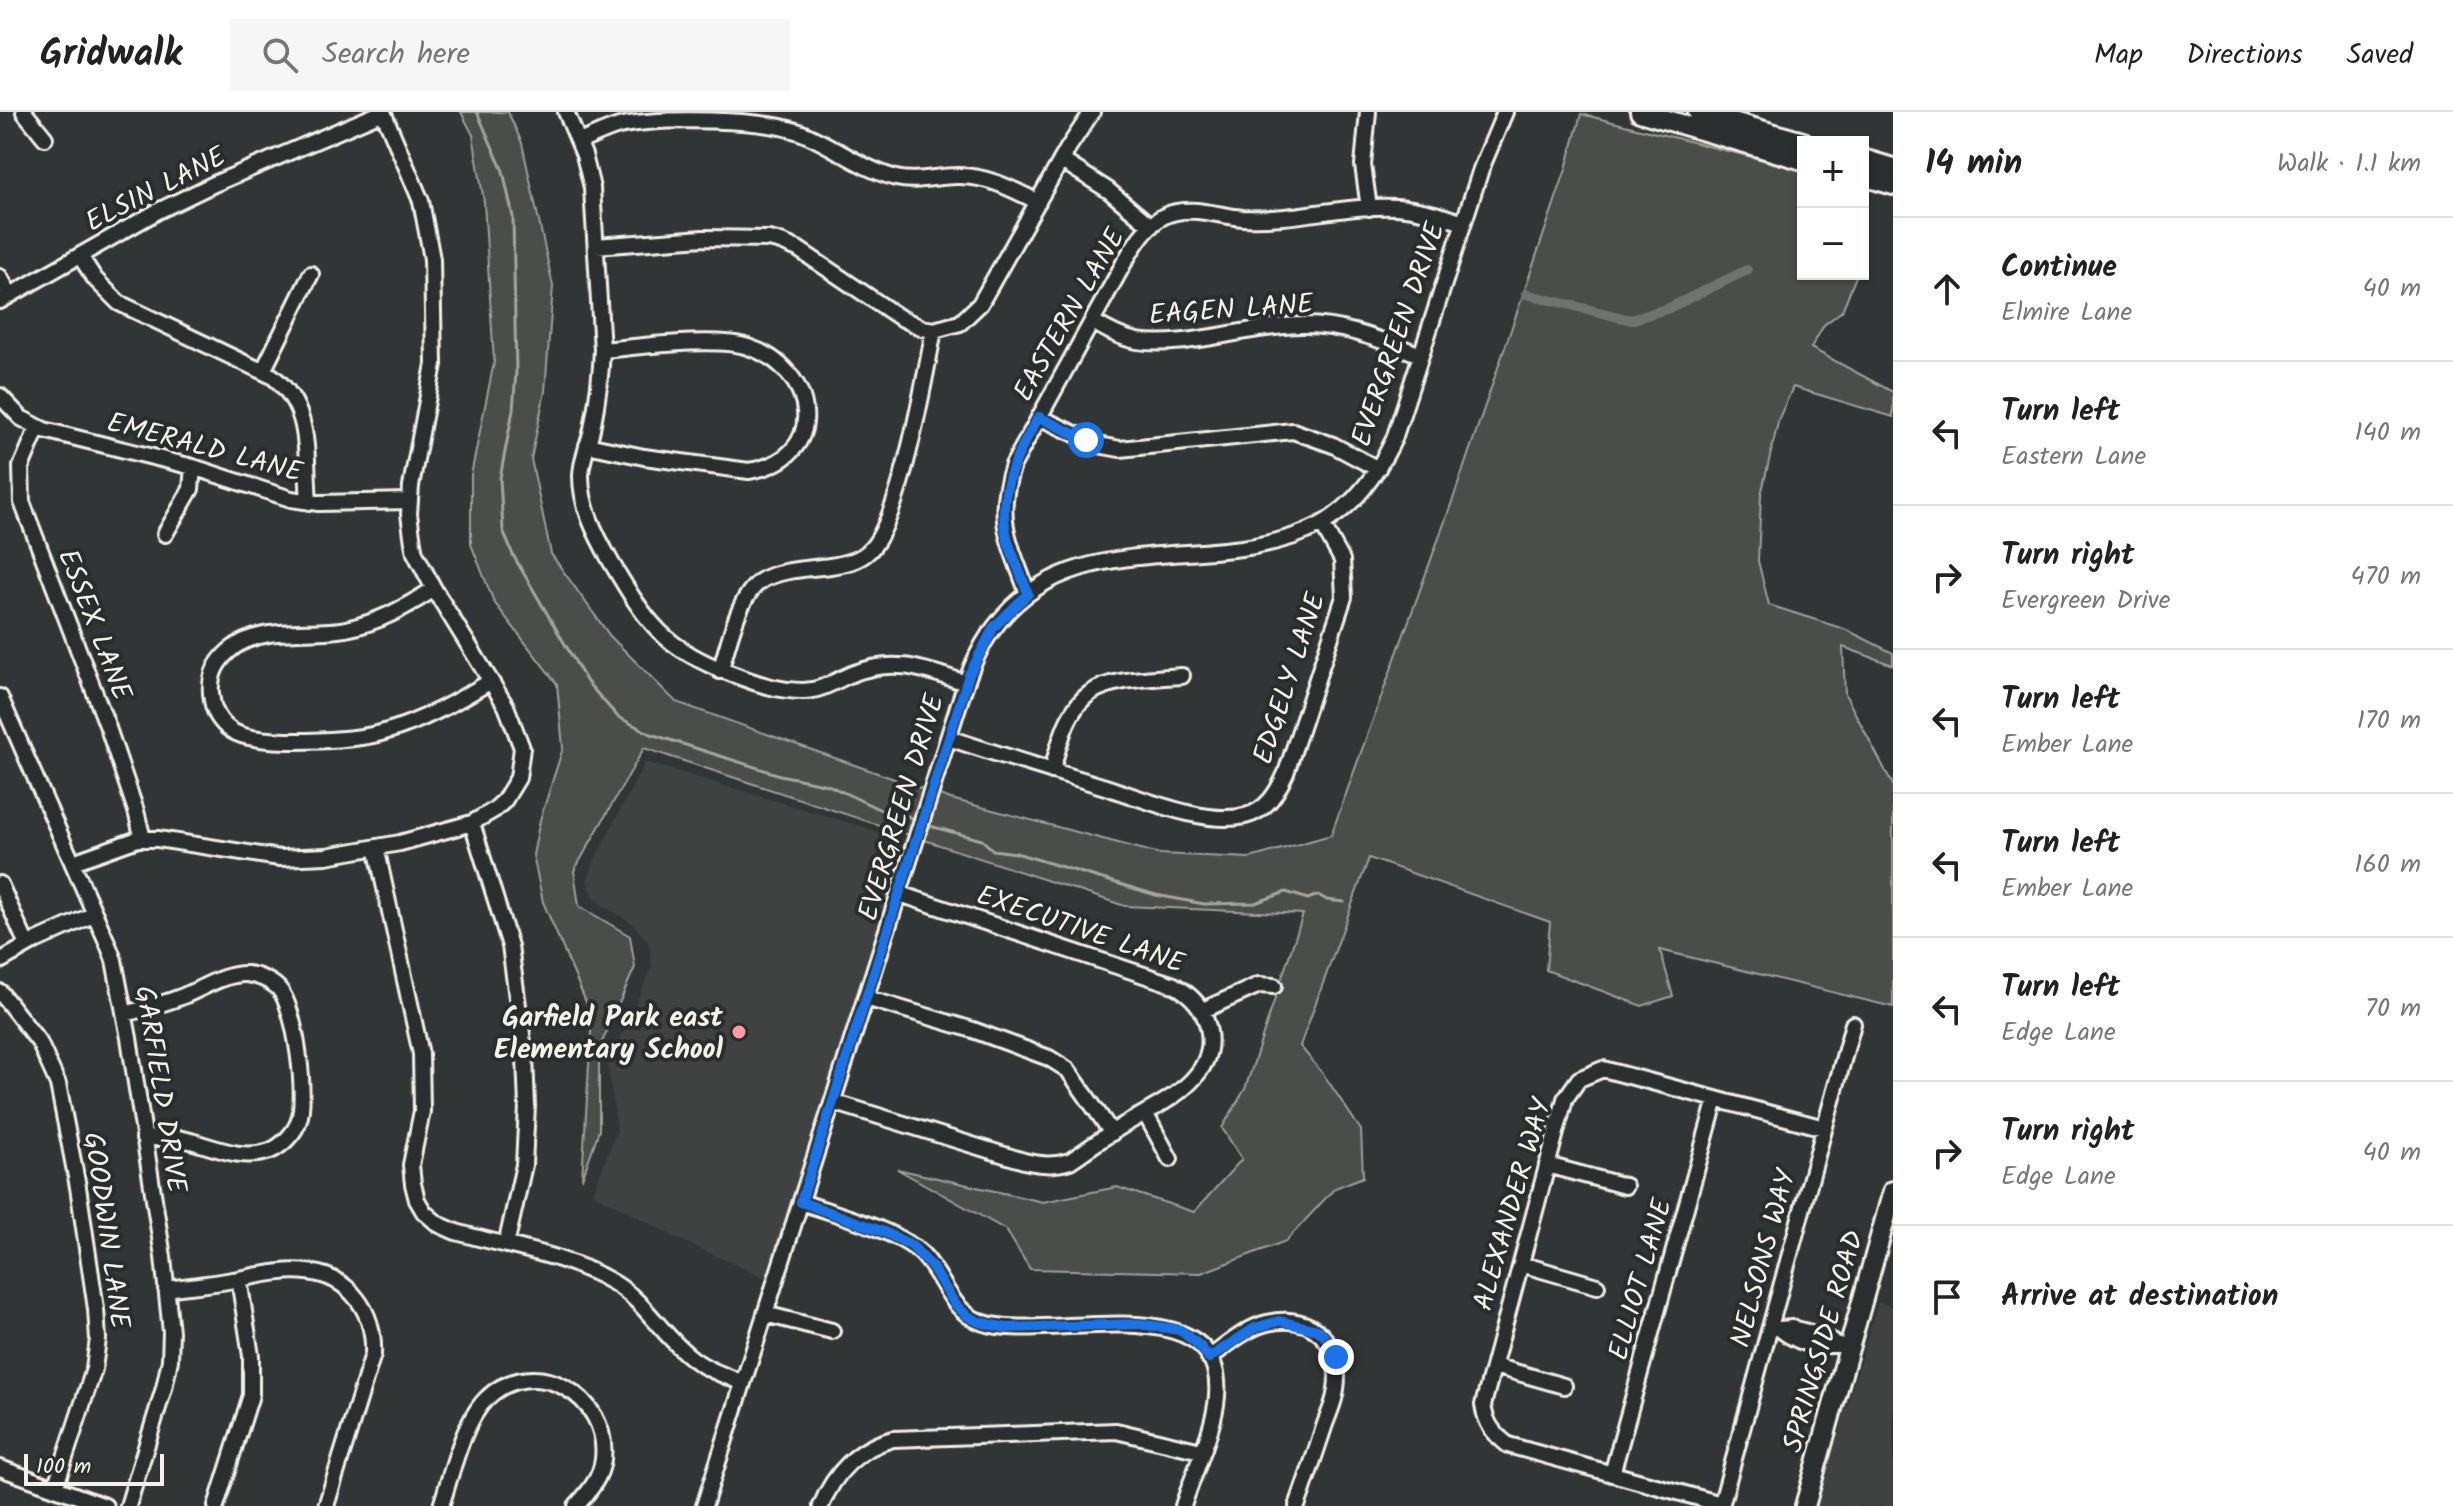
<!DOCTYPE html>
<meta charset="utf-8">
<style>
body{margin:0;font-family:Kalam,sans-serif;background:#f6f6f6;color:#222}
.controls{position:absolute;right:24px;top:24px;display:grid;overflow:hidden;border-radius:0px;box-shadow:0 2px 6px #0004}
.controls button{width:72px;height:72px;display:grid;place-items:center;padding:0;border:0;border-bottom:2px solid #e0e0e0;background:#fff;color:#222;font:40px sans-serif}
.scale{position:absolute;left:24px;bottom:20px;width:140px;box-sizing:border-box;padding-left:8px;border:4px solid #f4f1e8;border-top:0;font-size:22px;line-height:28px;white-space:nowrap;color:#f4f1e8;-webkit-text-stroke:6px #2a2d2e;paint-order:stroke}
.stop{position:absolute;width:24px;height:24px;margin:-18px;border:6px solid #1a73e8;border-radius:50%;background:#fff}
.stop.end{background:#1a73e8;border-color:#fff;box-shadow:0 2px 8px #0008}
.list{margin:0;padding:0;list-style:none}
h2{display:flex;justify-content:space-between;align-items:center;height:104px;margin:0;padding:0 32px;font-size:34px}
h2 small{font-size:26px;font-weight:400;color:#767676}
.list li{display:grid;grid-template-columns:52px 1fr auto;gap:24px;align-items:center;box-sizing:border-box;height:144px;padding:0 32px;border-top:2px solid #e0e0e0}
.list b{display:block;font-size:30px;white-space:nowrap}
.list p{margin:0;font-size:26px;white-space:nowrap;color:#767676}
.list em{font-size:26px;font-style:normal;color:#767676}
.icon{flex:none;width:44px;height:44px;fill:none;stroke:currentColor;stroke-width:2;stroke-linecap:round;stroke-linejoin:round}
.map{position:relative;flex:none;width:1893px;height:1394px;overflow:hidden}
header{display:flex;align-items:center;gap:48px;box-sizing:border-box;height:112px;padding:0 40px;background:#fff;border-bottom:2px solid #e0e0e0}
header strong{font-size:38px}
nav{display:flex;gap:44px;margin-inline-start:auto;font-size:28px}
.search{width:560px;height:72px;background:#f6f6f6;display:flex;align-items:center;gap:20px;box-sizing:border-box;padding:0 28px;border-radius:0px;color:#767676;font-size:30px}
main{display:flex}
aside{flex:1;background:#fff}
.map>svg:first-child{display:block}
.built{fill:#404242}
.green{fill:#4b4d4c;stroke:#a09f9a;stroke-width:2}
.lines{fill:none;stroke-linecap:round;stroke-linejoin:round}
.stream{stroke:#a6a5a0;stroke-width:3}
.canal{stroke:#727370;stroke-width:10}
.minor-casing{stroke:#f4f1e8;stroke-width:20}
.major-casing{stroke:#f4f1e8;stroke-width:24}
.minor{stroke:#2a2d2e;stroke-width:14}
.major{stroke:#2a2d2e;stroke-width:18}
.route{stroke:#1a73e8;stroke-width:10}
.poi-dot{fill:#ff9aa2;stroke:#2a2d2e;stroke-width:3}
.labels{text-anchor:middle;stroke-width:8;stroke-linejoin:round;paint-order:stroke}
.street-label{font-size:28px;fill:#f4f1e8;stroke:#2a2d2e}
.poi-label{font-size:28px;font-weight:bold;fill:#f4f1e8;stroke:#2a2d2e;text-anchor:end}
</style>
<header>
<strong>Gridwalk</strong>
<div class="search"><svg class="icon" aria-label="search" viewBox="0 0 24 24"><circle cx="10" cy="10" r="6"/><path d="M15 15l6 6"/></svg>Search here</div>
<nav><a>Map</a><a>Directions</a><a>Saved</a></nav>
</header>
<main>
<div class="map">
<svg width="1893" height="1394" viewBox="0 0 1893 1394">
<rect width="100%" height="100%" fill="#323535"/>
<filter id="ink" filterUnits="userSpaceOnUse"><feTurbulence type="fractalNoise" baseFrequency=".0125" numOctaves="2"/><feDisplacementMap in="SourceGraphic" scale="16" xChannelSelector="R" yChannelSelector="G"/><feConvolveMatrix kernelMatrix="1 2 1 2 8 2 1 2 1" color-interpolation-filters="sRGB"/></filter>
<g filter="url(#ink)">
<path class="built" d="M645,650L917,731L775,1171L677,1126L593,1081L617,1018L608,954L652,855L649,831L632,811L597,790L587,770L595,747Z
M1878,1190L1893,1195V1394H1817Z"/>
<path class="green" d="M461,0H508L522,31L553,174L545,279L531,347L551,442L610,524L676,590L951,687L1160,742L1250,746L1331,723L1453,387L1566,57L1581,2L1803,58V162H1857L1842,199L1824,213L1811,236L1893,280V305L1793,275L1779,306L1761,383L1758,449L1769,493L1847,518L1893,541V553L1843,535L1845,582L1893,673V895L1660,838L1673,884L1642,894L1546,858L1550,810L1369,746L1300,934L1324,963L1361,1018L1363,1065L1335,1076L1286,1129L1201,1161L1030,1157L1006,1118L897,1057L1043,1090L1117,1075L1194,1100L1242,1047L1222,1016L1245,977L1303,802L1125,794L644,636L574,759L579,794L630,824L635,855L599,937V1018L582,1067L592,904L543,790L533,743L540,708L563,636L557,572L494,490L471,432V363L494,250L484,90L473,23Z"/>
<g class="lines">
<path class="stream" d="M477,0L503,59L513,105L516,260L513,298L500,366L503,418L513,443L587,570L618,605L651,622L780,663L828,673L883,699L902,701L915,708
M926,713L982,728L993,738L1016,741L1156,783L1204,792L1255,791L1286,780L1308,787L1318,783L1327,788L1344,790"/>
<path class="canal" d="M1526,182L1631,208L1669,196L1747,158"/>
<defs>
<path id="minor" d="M24,0L45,26
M566,0L584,43L592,76L602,238C601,264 597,291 592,317C589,332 581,348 581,364C581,395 596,423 611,450C647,511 664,537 732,562C755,571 778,579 803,579C822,579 836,568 854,561C897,545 925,558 966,571
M1368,0L1363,53L1369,96
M579,30C592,25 605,18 619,14C659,5 764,6 802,21C834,34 862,57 896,66C917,71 936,64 957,64C986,63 1012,77 1038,90
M1061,48L1108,78L1151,114
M596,134L703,126L769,127L781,130L798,137L899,205L922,216L934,218L960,211L980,192L1068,36L1092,0
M80,144L95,167L119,191L272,264C313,296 305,342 309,390
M0,165L10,183
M0,189L158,99L214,72L383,0
M1092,209C1106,218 1121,226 1137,229C1186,237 1251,213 1302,213C1344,212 1382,229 1421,243
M263,259L311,162
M0,284L21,306L44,318L193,355L291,387L319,391L410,389
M1039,305L1098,333L1120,337L1293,319L1333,333L1378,357
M38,315L21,355L22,390L107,613L136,699L143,727
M587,333L644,345L749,359C831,346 817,257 748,235C717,224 637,235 602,238
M165,422L191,377L193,355
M434,477C406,495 380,510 346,517C309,524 259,512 229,539C214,552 208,569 212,588C214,602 223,615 236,621C264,634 351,629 381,621C421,610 456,590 491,569
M1028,482C1010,430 994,408 1013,353L1124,151C1134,134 1145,114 1164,104C1189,92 1218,104 1243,106C1295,109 1346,92 1397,95C1421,97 1441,103 1463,111
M720,559C729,532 738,481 764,467C783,457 809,457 830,454C844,452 859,449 869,439C900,411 925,264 934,218
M0,585L107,830L114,848L129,926L163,1145L171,1220L170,1248L164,1276L128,1394
M949,626C999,643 1050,658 1102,674C1142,686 1204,714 1245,704C1267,699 1278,679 1286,661L1344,485L1342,448L1322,412
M1052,659C1074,568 1094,570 1182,564
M472,711L510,834L525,945L527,994L524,1053L506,1133
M376,735L421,942L422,999L411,1053L413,1072L417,1088L424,1100L438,1112L456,1120C508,1135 566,1142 614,1171C644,1189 661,1221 688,1243C704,1257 724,1263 743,1271
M73,750L138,727H158L280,746L326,744L400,731L472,711L494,698L504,689L518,666L522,636L506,594L434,477L415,441L413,431L409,402L411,374L434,252L432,147L421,89L383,0
M0,772L27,833
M0,849L35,829L95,802
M0,880L39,930L58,972L78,1075L96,1197L98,1227L94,1257L55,1376
M866,886L973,918L1049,946L1068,958L1112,1021
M1201,899L1259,873L1274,874
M125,902C142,897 160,893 178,886C199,879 223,861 247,862C257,863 272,869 279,877C296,897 307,984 299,1008C295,1021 282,1034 270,1039C242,1049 214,1035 187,1028C173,1024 159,1026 144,1027
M833,990L1024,1049C1041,1053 1054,1054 1070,1049C1088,1037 1104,1025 1122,1014C1157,993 1221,968 1208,915C1203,895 1192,883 1174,873L900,782
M1145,1001L1170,1047
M1547,1053L1625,1074
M801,1090C835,1102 898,1118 923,1143C944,1165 950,1199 981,1210C1042,1233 1226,1169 1217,1284C1215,1316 1193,1362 1183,1394
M1521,1152L1597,1174
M166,1177C188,1174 211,1172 233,1168C256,1164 284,1157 307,1160C350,1164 375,1200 373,1242L326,1394
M765,1202L832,1219
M1771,1215L1780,1217L1792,1216L1826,1225L1835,1232L1849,1236
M1780,1217C1794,1229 1816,1237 1835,1232
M1209,1246C1226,1234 1246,1216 1267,1211C1313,1200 1343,1232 1336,1277C1335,1289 1329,1301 1325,1312C1316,1339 1307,1367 1297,1394
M1494,1254L1564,1274
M0,1356L105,1394
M1612,1362L1716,987
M1721,1392L1508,1333C1493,1321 1486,1312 1483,1293L1565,987L1579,967L1603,957L1824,1016
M216,1394L251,1283V1244L239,1167
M441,1394C451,1363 463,1310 486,1287C533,1240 610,1283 603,1347C601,1366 588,1381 576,1394
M704,1394L957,598C966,570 975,540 994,516C1074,407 1217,467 1320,413C1355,394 1377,362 1394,327L1481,57L1505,0
M821,1394C834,1361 858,1336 893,1327L1116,1319L1201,1339
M1721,1394L1853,912"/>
<path id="major" d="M1640,0L1803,48
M1698,0L1803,30
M1863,47L1893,56
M1863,64L1893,73
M1805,1394L1893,1079"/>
</defs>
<use href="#minor" class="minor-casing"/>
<use href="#major" class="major-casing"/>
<use href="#minor" class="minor"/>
<use href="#major" class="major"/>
</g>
</g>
<g class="lines" filter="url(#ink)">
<path class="route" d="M1086,328L1039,305C1016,343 995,383 1008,429C1014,447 1022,464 1028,482L994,515L969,563L801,1090L884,1120L911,1133L932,1155L955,1192L966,1203L979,1210L1006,1216L1139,1212L1180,1218L1200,1234L1209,1246L1255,1216L1279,1209L1318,1218L1325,1225L1336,1245"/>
</g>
<circle class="poi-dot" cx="739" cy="920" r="8"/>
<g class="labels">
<g class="street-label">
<text transform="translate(155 76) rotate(-27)" y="10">ELSIN LANE</text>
<text transform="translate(1231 196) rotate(-4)" y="10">EAGEN LANE</text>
<text transform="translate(1068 202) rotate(-60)" y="10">EASTERN LANE</text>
<text transform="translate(1397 222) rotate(-71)" y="10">EVERGREEN DRIVE</text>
<text transform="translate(205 334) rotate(15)" y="10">EMERALD LANE</text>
<text transform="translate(96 512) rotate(69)" y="10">ESSEX LANE</text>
<text transform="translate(1288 566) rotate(-72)" y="10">EDGELY LANE</text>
<text transform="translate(900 695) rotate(-73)" y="10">EVERGREEN DRIVE</text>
<text transform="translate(1081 816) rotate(19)" y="10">EXECUTIVE LANE</text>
<text transform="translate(162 977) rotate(81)" y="10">GARFIELD DRIVE</text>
<text transform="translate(1511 1092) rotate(-74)" y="10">ALEXANDER WAY</text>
<text transform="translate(108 1118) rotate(82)" y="10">GOODWIN LANE</text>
<text transform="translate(1762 1146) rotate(-75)" y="10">NELSONS WAY</text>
<text transform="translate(1639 1167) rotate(-74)" y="10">ELLIOT LANE</text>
<text transform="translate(1822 1229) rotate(-74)" y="10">SPRINGSIDE ROAD</text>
</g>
<g class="poi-label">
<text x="723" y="914">Garfield Park east<tspan x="723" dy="32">Elementary School</tspan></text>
</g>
</g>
</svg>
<div class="controls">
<button>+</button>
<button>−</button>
</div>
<div class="scale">100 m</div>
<div class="stop" style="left:1086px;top:328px"></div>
<div class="stop end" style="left:1336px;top:1245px"></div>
</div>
<aside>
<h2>14 min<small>Walk · 1.1 km</small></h2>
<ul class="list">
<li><svg class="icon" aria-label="ahead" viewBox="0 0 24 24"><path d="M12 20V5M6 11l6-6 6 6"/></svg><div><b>Continue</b><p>Elmire Lane</p></div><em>40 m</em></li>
<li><svg class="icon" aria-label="left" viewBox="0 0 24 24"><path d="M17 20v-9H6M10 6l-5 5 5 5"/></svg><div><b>Turn left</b><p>Eastern Lane</p></div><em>140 m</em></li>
<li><svg class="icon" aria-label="right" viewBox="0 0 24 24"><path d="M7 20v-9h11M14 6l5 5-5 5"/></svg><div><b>Turn right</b><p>Evergreen Drive</p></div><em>470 m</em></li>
<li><svg class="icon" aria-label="left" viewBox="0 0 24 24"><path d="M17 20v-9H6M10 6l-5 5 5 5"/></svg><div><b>Turn left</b><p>Ember Lane</p></div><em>170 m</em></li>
<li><svg class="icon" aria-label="left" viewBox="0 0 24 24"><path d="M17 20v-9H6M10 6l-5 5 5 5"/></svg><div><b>Turn left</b><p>Ember Lane</p></div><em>160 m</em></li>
<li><svg class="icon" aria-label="left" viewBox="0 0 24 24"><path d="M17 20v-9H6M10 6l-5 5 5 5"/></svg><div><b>Turn left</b><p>Edge Lane</p></div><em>70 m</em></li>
<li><svg class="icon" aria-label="right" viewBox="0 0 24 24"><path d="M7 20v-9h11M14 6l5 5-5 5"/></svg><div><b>Turn right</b><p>Edge Lane</p></div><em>40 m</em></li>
<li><svg class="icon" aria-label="arrive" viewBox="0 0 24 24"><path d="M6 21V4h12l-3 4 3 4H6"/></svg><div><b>Arrive at destination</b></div></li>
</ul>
</aside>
</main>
